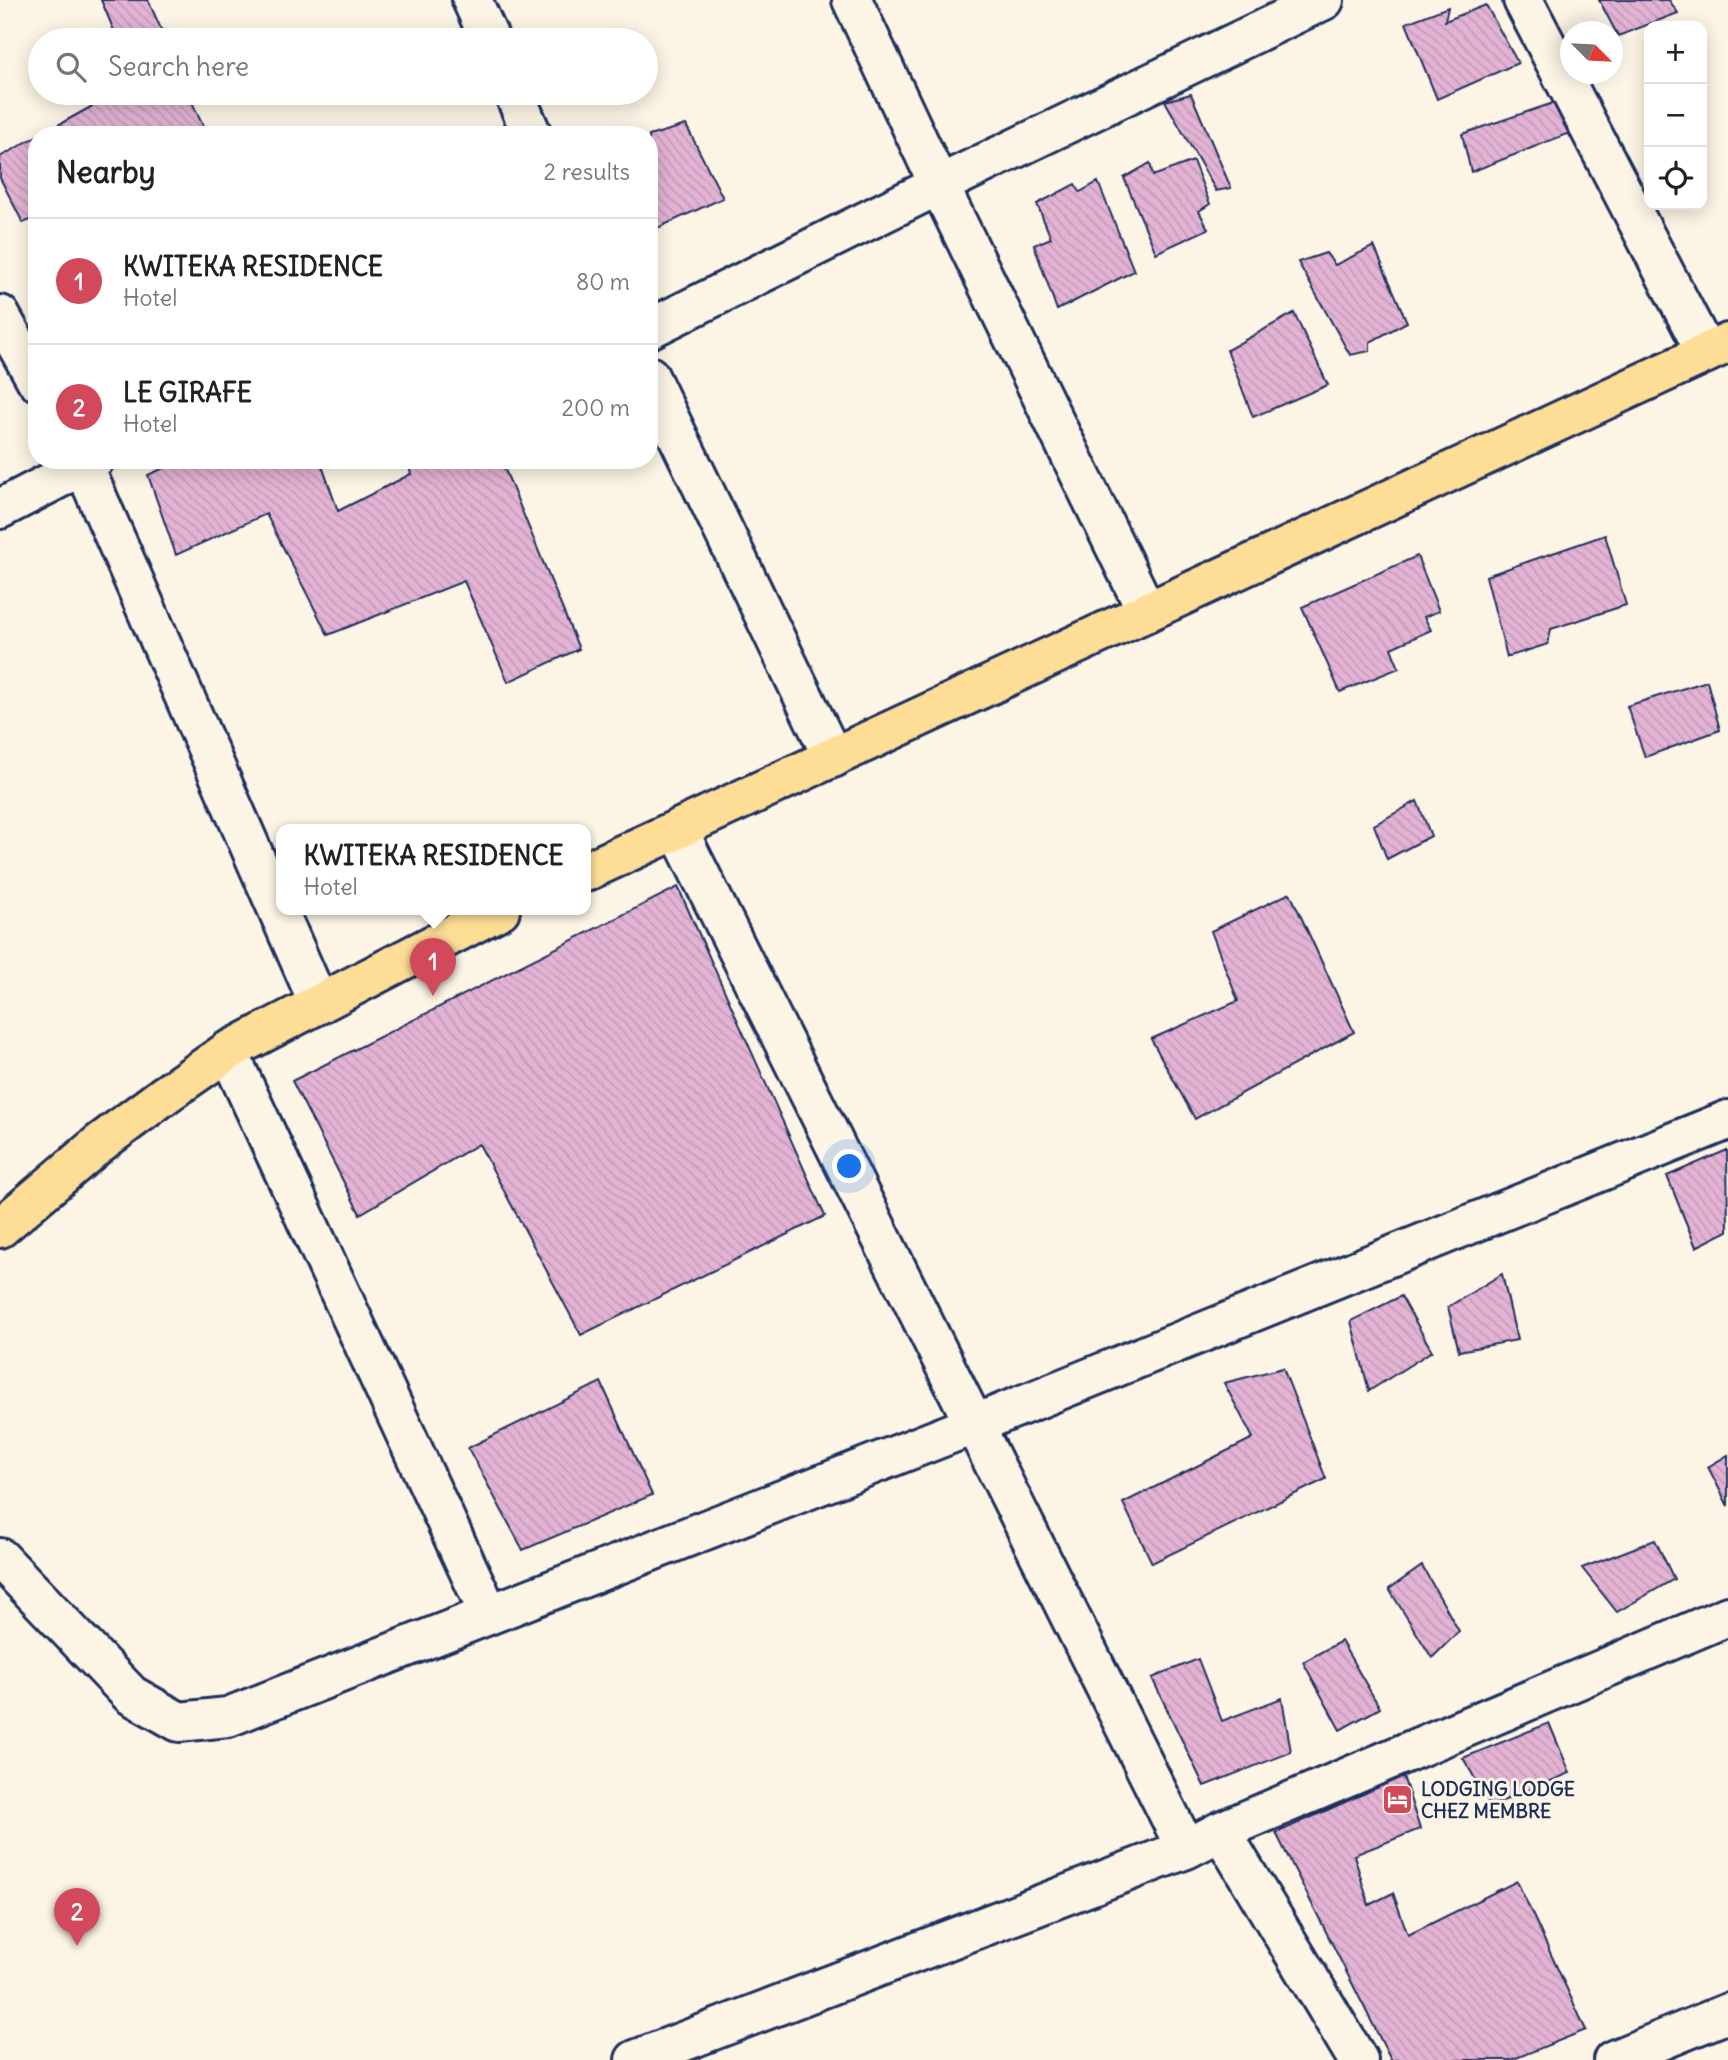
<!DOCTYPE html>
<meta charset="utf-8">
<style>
body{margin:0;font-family:Delius,sans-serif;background:#f6f6f6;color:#222}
.controls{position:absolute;right:21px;top:21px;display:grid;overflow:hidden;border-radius:14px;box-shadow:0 4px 18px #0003}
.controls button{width:63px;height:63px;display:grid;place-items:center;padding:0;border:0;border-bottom:2px solid #e0e0e0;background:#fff;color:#222;font:35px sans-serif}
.compass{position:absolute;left:1560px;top:21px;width:63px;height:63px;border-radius:50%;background:#fff;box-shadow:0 4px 18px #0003;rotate:114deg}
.you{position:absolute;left:850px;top:1167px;width:24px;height:24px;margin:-18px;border:5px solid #fff;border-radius:50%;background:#1a73e8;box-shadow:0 0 0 10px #1a73e833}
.badge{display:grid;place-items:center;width:46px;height:46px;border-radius:50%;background:#d1495b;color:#fff;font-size:23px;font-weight:700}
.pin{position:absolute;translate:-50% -58px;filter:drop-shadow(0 2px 4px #0008)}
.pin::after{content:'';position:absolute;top:37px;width:24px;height:21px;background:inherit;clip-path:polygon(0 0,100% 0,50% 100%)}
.popup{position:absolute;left:276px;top:824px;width:315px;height:91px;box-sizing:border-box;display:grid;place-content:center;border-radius:14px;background:#fff;filter:drop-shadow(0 2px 5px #0005);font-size:23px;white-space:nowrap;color:#767676}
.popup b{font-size:26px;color:#222}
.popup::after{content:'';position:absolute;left:50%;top:100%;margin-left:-14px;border:14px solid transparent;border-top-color:#fff}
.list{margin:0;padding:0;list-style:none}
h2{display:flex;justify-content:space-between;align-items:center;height:91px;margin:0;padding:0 28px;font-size:30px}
h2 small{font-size:23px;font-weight:400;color:#767676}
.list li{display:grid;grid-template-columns:46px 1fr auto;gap:21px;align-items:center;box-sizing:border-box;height:126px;padding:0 28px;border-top:2px solid #e0e0e0}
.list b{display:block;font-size:26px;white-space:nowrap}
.list p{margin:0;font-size:23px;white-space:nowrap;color:#767676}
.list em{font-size:23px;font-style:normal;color:#767676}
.icon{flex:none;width:38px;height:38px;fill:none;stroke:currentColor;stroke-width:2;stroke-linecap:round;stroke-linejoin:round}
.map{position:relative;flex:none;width:1728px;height:2060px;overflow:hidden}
.search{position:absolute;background:#fff;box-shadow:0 4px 18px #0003;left:28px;top:28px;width:630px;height:77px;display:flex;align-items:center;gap:18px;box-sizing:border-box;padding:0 24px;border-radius:38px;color:#767676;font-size:26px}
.panel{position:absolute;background:#fff;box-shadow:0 4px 18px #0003;left:28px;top:126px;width:630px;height:343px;border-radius:28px}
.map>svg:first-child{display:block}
.building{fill:url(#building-back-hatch);stroke:#1b2f5e;stroke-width:2}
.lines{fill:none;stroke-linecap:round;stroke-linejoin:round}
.minor-casing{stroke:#1b2f5e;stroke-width:44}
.major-casing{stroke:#1b2f5e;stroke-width:44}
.minor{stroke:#fcf5e5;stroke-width:38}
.major{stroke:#fedd96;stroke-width:38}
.labels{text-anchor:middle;stroke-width:6;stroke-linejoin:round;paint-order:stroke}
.poi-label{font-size:19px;font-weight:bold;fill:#1b2f5e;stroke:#fcf5e5;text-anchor:start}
</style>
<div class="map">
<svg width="1728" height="2060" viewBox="0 0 1728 2060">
<defs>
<pattern id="building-back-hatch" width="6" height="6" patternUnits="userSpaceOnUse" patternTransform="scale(1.75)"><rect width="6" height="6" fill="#e4b3d4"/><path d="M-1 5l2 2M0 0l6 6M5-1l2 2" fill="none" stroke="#c39ab8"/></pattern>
</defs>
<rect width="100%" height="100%" fill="#fcf5e5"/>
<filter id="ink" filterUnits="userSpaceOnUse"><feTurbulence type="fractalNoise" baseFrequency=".0143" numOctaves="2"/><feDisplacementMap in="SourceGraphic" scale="14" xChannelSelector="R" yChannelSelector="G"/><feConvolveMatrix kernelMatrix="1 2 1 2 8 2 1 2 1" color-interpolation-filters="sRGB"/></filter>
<g filter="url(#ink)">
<path class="building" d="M101,0H148L166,40H118Z
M1599,0H1669L1678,13L1618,36Z
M1486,5L1518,63L1437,99L1406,23L1448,7L1445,21Z
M116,93H188L207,135H40Z
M1191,94L1231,188L1216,191L1165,101Z
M1562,100L1572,132L1471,172L1462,134Z
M686,125L723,198L649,232V136Z
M37,136V217L23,223L0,178V157Z
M1193,161L1210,204L1199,211L1208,229L1156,253L1124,178L1150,163L1153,176Z
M1098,182L1134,271L1057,310L1034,245L1051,238L1037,204L1075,184L1080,192Z
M1374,246L1407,322L1370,342V351L1350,355L1298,262L1326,253L1335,265Z
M1294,313L1328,385L1253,417L1227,350Z
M182,460H320L338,511L411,474L407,460H501L579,649L508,682L464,581L328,635L266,514L176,555L148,475Z
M1605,535L1626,605L1551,629L1548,644L1507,657L1486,576Z
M1417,556L1439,611L1424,617L1431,630L1391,648L1399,668L1340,692L1302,607Z
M1707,681L1720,730L1645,757L1627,706Z
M1417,801L1431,836L1387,859L1374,825Z
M678,887L825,1216L581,1335L479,1144L360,1214L292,1081Z
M1290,893L1354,1032L1195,1119L1151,1039L1238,1001L1211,931Z
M1727,1150L1728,1231L1696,1247L1667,1176Z
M1502,1274L1517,1340L1459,1351L1448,1307Z
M1401,1296L1432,1351L1369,1391L1351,1321Z
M1283,1368L1326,1479L1152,1563L1123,1503L1253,1438L1224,1383Z
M601,1382L652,1495L523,1550L468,1448Z
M1728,1455V1506L1708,1467Z
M1655,1540L1674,1579L1617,1612L1582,1568Z
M1422,1566L1459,1631L1432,1658L1389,1589Z
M1341,1641L1380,1708L1340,1730L1303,1662Z
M1198,1659L1222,1721L1282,1698L1291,1752L1204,1786L1152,1678Z
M1549,1723L1570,1773L1491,1806L1463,1758Z
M1403,1776L1420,1829L1354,1855L1369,1905L1393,1893L1408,1935L1517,1881L1586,2030L1511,2060H1391L1276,1833Z"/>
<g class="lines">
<defs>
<path id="minor" d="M472,0L490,40
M852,0L939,185L1147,612
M1523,0L1706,353
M514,93L532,135
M0,315L37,381
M649,329L939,185L1324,0
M649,376L833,758
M81,460L319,1004
M0,509L94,460
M678,830L1186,1849
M228,1051L489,1614
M0,1558L131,1695L179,1722L228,1717L973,1425L1728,1120
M1221,1831L1358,2060
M635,2060L1186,1849L1221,1831L1728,1616
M1613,2060L1728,2013"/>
<path id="major" d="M585,872L1728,343
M0,1228L100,1143L166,1094L228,1051L500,910"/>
</defs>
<use href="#minor" class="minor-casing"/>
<use href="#major" class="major-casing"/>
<use href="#minor" class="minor"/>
<use href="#major" class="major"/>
</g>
</g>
<defs>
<symbol id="hotel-square" viewBox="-11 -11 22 22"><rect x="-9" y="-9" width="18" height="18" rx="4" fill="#d1495b" stroke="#fcf5e5"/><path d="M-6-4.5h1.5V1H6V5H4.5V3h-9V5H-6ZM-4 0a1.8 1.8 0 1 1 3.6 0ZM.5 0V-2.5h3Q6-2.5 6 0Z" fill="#fff"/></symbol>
</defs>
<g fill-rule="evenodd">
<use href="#hotel-square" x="1380" y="1782" width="35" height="35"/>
</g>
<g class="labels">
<g class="poi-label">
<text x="1421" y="1796">LODGING LODGE<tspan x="1421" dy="22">CHEZ MEMBRE</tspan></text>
</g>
</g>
</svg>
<div class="controls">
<button>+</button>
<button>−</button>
<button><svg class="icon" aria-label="locate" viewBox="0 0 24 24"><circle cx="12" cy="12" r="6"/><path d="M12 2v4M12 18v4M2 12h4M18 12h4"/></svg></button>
</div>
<svg class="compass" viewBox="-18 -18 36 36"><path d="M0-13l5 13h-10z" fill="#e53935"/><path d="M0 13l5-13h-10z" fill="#767676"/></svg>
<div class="you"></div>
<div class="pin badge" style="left:433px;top:996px">1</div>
<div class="popup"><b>KWITEKA RESIDENCE</b>Hotel</div>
<div class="pin badge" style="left:77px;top:1946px">2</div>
<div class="search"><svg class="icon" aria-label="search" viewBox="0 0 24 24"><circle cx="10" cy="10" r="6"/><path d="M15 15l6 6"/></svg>Search here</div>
<section class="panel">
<h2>Nearby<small>2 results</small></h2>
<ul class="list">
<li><span class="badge">1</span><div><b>KWITEKA RESIDENCE</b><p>Hotel</p></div><em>80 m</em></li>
<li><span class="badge">2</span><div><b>LE GIRAFE</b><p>Hotel</p></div><em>200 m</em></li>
</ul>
</section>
</div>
